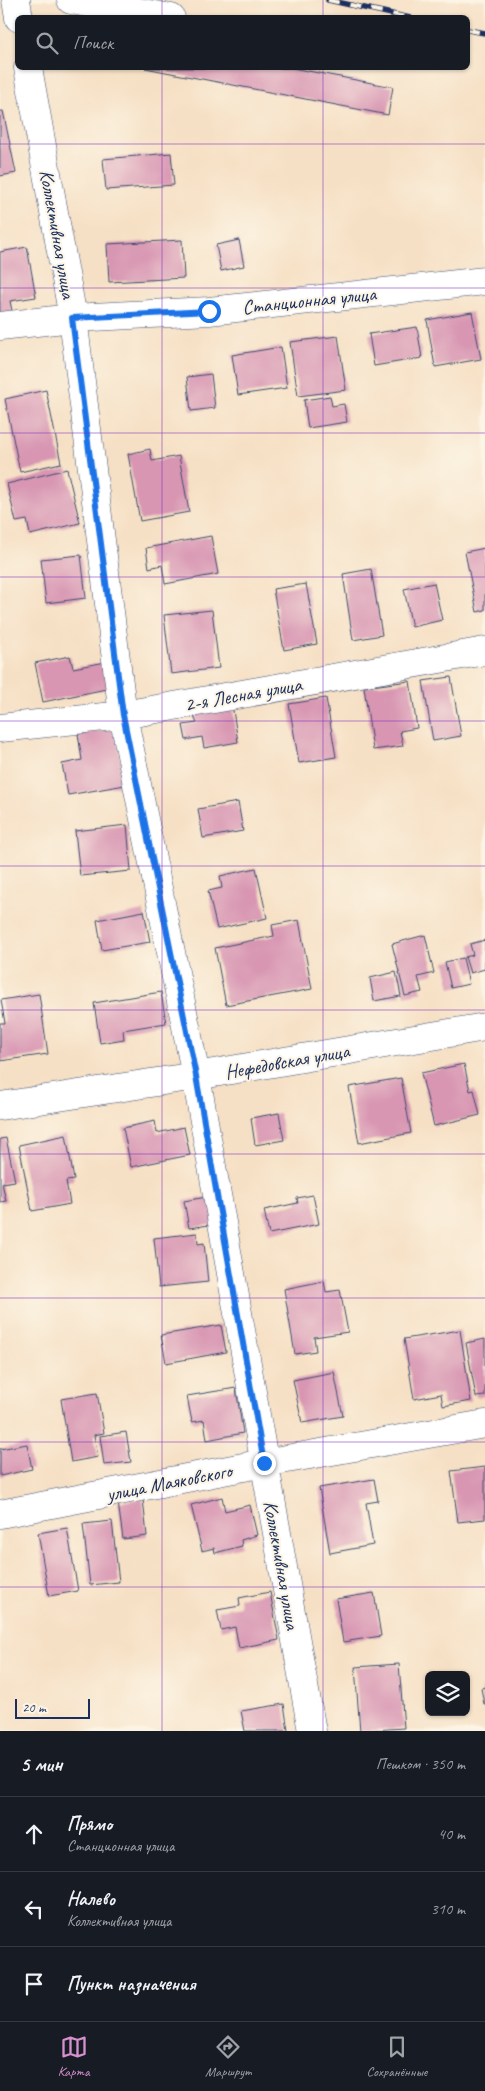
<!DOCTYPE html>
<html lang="ru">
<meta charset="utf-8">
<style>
body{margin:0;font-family:Caveat,sans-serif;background:#20242c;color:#f1f3f6}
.controls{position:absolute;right:15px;bottom:15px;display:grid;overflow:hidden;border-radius:8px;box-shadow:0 1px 4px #0004}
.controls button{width:45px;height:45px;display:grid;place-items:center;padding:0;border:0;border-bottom:1px solid #363941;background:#171b24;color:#f1f3f6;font:25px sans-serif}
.scale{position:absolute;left:15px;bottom:12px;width:75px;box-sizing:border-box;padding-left:5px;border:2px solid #1b2f5e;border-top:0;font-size:14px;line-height:18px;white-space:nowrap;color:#1b2f5e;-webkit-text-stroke:4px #fcf5e5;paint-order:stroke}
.stop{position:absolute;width:15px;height:15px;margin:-11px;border:4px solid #1a73e8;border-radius:50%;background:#fff}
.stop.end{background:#1a73e8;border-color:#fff;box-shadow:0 1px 5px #0008}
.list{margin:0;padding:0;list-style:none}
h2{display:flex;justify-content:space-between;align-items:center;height:65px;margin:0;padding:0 20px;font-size:21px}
h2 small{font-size:16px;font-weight:400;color:#9ea1a6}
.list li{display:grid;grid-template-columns:32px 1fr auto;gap:15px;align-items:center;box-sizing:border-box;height:75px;padding:0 20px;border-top:1px solid #363941}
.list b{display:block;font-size:19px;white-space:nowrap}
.list p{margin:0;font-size:16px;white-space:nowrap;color:#9ea1a6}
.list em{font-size:16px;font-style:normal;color:#9ea1a6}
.icon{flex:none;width:28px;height:28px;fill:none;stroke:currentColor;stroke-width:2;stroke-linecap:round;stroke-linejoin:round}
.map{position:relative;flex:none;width:485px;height:1731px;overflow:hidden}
.search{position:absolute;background:#171b24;box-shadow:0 1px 4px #0004;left:15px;right:15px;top:15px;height:55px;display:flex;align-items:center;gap:12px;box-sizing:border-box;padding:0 18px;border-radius:8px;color:#9ea1a6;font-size:19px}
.sheet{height:290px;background:#171b24}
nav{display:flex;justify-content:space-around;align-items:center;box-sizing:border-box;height:70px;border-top:1px solid #363941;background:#171b24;font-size:14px;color:#9ea1a6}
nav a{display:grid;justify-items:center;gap:2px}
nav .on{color:#d690ce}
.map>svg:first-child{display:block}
.building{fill:#d896b2}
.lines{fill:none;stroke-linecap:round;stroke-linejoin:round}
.minor-casing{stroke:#3c4a6d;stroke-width:29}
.minor{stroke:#fff;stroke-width:28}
.rail-casing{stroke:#1b2f5e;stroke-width:5.5}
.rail{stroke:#fcf5e5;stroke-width:4;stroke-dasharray:11;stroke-linecap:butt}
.route{stroke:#1a73e8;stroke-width:6}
.grid{fill:none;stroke:#7b2cbf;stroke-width:1;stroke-opacity:0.55}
.labels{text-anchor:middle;stroke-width:4;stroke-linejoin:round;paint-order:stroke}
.street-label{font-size:20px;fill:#1b2f5e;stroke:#fcf5e5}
</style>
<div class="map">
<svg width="485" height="1731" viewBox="0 0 485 1731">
<rect width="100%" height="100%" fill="#fcf5e5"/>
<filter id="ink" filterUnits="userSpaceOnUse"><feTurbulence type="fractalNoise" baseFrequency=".02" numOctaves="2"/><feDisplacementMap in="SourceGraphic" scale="10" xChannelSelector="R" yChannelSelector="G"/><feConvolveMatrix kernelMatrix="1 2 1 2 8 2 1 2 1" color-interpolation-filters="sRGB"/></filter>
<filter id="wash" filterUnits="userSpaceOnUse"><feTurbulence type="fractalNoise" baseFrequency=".0096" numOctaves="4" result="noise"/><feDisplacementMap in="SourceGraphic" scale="20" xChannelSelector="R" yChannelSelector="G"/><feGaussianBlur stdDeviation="1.12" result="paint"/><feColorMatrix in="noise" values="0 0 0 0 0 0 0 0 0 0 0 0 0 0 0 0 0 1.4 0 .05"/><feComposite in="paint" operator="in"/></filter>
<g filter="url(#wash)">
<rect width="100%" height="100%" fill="#f6e0c5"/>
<g id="blocks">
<path class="building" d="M145,68H292L393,87L388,115Z
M0,111H3L16,173L0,176Z
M171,153L174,185L106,190L103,159Z
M182,240L184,278L109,282L107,244Z
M239,240L244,266L221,271L216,245Z
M27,247L36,297L10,301L13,316L0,318V252Z
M472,312L481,359L435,367L427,320Z
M417,327L422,358L374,366L369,334Z
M338,336L346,390L298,396L290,342Z
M281,347L287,388L238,395L232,355Z
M211,374L215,408L191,411L187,377Z
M46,390L61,463L20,472L5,399Z
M330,396L332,406L344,404L347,422L308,428L304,400Z
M150,449L152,461L179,456L189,512L140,521L128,454Z
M67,469L80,523L30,535L27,520L16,522L7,484Z
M211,536L218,574L165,584L162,565L149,568L146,548Z
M485,548V610L477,612L465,552Z
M81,555L86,598L46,603L41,559Z
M371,569L382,635L353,640L343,574Z
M434,583L442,620L412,627L404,589Z
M306,584L317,644L284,650L273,589Z
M212,610L219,668L171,674L164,615Z
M70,656L73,668L106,662L111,688L43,702L35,663Z
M451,677L461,736L433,741L423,681Z
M410,681L417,728L400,731L403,746L373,750L364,687Z
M326,698L336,757L299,763L289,704Z
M232,704L238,742L204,748L202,737L186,740L183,725L197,723L191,711Z
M115,728L125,785L68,795L62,764L82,760L78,734Z
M238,802L243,831L203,838L198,809Z
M127,825L131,871L80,876L75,831Z
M256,868L267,918L217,929L208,891L222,888L220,876Z
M144,911L150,942L102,950L97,920Z
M299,920L312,989L226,1005L215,948L274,936L272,925Z
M425,935L434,973L418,977L422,992L405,996L392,944Z
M485,940V969L470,973L465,957L473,955L470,944Z
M463,958L469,984L451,988L445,962Z
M396,972L401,996L374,1001L370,978Z
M161,992L166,1023L123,1030L124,1039L100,1043L94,1003Z
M39,994L48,1054L0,1061V1023H5L1,1000Z
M464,1064L470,1091L474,1090L480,1115L434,1126L421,1073Z
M401,1078L411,1133L359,1143L349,1087Z
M279,1113L284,1140L255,1145L251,1118Z
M155,1121L157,1133L184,1127L190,1155L131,1167L123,1128Z
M66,1135L74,1180L66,1181L70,1204L32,1211L19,1145Z
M6,1138L15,1181L2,1183L6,1201L0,1202V1139Z
M313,1195L319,1224L269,1234L264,1210L298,1203L297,1198Z
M212,1196L216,1224L189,1228L184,1201Z
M197,1233L198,1244L204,1243L208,1282L159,1287L154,1238Z
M324,1281L326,1292L340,1290L348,1332L314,1337L316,1351L295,1354L284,1289Z
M221,1325L226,1352L166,1363L161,1335Z
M460,1330L471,1401L443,1406L441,1394L414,1399L404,1339Z
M485,1339V1396L476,1397L466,1343Z
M334,1372L343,1416L302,1423L293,1380Z
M236,1388L243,1433L207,1440L204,1420L192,1422L187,1396Z
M97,1393L104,1433L94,1435L98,1457L71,1462L61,1399Z
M126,1432L131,1462L104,1465L100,1436Z
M27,1444L32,1469L0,1476V1449Z
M485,1467V1519L458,1522L451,1471Z
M374,1479L378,1501L366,1503L373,1545L330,1553L319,1488Z
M222,1497L225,1511L250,1505L257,1535L241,1540L242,1546L215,1553L214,1548L202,1551L191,1505Z
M143,1499L147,1536L123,1539L118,1502Z
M112,1521L119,1582L90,1585L83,1524Z
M67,1528L78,1591L49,1596L38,1533Z
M270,1592L279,1640L239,1648L235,1627L221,1630L217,1610L240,1606L239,1598Z
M374,1593L381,1636L343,1642L336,1599Z
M399,1664L404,1728L360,1731L355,1667Z
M485,1687V1704H484L481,1688Z
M284,1704L288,1731H245L241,1711Z"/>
</g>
</g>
<g filter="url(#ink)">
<use href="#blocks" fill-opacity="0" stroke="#3c4a6d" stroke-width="1"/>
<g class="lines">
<defs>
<path id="minor" d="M16,0L19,18
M71,0L171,18
M28,68L73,318L123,715L196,1076L312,1731
M0,326L73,318L209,311L485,281
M0,728L123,715L485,651
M0,1106L196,1076L485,1027
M0,1514L264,1463L485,1424"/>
</defs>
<use href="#minor" class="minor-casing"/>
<use href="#minor" class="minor"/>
<defs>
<path id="rail" d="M328,0L410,18
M468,30L485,33"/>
</defs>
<use href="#rail" class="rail-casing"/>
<use href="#rail" class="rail"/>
</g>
</g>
<g class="lines" filter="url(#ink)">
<path class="route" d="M209,311L72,318L123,715L196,1076L264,1463"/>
</g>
<path class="grid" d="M162,0V18M323,0V18M162,68V1731M323,68V1731M0,144H485M0,288H485M0,433H485M0,577H485M0,721H485M0,866H485M0,1010H485M0,1154H485M0,1298H485M0,1442H485M0,1587H485"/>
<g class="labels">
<g class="street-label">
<text transform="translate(58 234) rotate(80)" y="7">Коллективная улица</text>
<text transform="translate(309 300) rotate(-6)" y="7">Станционная улица</text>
<text transform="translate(243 694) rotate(-10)" y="7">2-я Лесная улица</text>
<text transform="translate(287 1061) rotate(-10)" y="7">Нефедовская улица</text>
<text transform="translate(169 1482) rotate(-11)" y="7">улица Маяковского</text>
<text transform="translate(282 1565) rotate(80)" y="7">Коллективная улица</text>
</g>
</g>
</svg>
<div class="controls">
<button><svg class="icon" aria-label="layers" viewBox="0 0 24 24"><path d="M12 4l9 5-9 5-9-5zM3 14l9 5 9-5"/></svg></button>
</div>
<div class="scale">20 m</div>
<div class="stop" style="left:209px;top:311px"></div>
<div class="stop end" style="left:264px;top:1463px"></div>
<div class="search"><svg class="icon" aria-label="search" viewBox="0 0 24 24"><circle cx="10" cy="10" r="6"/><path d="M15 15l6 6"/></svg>Поиск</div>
</div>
<section class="sheet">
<h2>5 мин<small>Пешком · 350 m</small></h2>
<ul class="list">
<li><svg class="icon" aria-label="ahead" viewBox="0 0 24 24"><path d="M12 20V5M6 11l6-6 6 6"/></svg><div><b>Прямо</b><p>Станционная улица</p></div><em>40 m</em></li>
<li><svg class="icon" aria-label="left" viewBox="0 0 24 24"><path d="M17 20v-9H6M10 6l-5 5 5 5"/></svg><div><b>Налево</b><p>Коллективная улица</p></div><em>310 m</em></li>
<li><svg class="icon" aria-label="arrive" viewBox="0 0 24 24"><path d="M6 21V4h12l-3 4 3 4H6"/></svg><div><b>Пункт назначения</b></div></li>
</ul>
</section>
<nav>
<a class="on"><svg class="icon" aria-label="map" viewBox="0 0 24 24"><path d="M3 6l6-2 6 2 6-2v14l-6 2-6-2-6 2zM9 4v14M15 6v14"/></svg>Карта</a>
<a><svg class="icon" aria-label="directions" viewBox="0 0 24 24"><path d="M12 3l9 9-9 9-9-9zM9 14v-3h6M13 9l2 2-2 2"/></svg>Маршрут</a>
<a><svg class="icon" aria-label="saved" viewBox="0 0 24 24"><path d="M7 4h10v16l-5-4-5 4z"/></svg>Сохранённые</a>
</nav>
